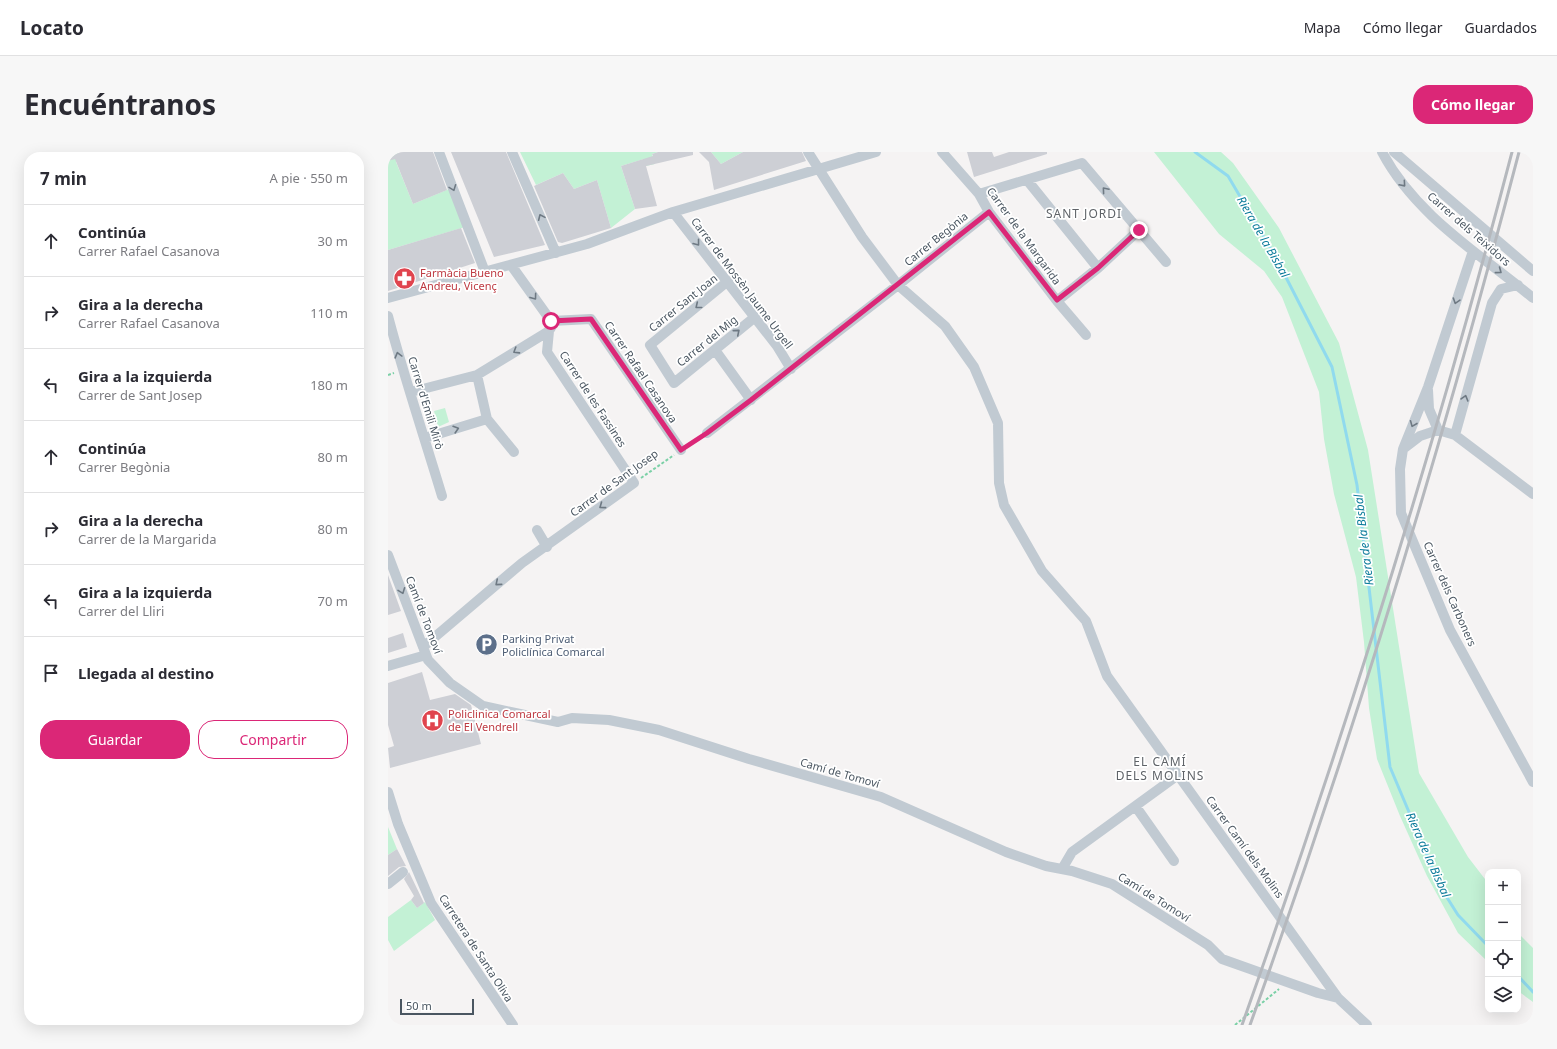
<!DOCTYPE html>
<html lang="es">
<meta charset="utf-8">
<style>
body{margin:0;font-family:"Noto Sans",sans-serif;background:#f7f7f7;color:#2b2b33}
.controls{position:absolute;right:12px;bottom:12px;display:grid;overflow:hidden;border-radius:8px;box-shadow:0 4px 16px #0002}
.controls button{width:36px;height:36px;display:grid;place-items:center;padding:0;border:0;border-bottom:1px solid #e1e1e2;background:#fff;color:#2b2b33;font:20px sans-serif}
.scale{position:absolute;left:12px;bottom:10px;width:74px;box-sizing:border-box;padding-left:4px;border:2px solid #4a5661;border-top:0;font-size:11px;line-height:14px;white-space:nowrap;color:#4a5661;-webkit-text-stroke:3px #fff;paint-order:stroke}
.stop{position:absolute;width:12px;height:12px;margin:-9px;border:3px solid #db2777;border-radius:50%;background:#fff}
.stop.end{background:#db2777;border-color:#fff;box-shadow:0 1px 4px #0008}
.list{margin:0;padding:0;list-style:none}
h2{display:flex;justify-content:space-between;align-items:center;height:52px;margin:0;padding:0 16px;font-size:17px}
h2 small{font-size:13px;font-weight:400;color:#7c7c81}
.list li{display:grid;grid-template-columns:26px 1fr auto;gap:12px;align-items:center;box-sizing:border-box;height:72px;padding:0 16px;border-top:1px solid #e1e1e2}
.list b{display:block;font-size:15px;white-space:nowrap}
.list p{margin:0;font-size:13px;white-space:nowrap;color:#7c7c81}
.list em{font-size:13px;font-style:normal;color:#7c7c81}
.actions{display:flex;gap:8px;padding:12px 16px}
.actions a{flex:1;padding:9px 0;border:1px solid #db2777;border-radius:16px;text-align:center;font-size:14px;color:#db2777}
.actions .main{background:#db2777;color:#fff}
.icon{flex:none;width:22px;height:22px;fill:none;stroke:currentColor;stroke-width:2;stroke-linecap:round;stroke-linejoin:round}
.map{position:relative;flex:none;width:1145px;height:873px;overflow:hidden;border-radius:16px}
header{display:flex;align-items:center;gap:24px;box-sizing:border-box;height:56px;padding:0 20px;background:#fff;border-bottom:1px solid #e1e1e2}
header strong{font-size:19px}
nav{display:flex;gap:22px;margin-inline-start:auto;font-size:14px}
.intro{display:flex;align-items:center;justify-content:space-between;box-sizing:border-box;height:96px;padding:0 24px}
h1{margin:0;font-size:28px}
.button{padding:10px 18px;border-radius:16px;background:#db2777;color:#fff;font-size:14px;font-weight:700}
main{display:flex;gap:24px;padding:0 24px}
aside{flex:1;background:#fff;border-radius:16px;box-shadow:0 4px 16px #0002}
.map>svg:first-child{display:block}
.green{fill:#c3f1d5}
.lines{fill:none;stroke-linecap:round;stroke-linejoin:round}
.stream{stroke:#90daee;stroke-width:3}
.building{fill:#cdcfd5}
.path{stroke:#7ad0a6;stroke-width:2;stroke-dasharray:3 2;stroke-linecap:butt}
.minor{stroke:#c1cad2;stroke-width:10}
.rail{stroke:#b5b8bd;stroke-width:3}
.oneway{stroke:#6e7983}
.route{stroke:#db2777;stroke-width:5}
.labels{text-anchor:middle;stroke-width:3.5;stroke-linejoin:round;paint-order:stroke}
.street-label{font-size:11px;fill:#4a5661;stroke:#fff}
.health-label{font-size:11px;fill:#be3a42;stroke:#fff;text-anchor:start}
.service-label{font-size:11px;fill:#4e5e75;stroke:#fff;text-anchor:start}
.neighbourhood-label{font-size:12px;letter-spacing:1px;fill:#5f6368;stroke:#fff}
.water-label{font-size:12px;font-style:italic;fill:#0c7c9b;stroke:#fff}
</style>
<header>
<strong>Locato</strong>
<nav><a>Mapa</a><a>Cómo llegar</a><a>Guardados</a></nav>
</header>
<div class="intro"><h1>Encuéntranos</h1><a class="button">Cómo llegar</a></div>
<main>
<aside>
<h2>7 min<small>A pie · 550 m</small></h2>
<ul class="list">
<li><svg class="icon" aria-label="ahead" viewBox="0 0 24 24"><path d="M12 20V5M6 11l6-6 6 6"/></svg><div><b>Continúa</b><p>Carrer Rafael Casanova</p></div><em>30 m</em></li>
<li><svg class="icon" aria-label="right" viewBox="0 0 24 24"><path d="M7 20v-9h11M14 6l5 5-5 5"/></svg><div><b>Gira a la derecha</b><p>Carrer Rafael Casanova</p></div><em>110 m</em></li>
<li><svg class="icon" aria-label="left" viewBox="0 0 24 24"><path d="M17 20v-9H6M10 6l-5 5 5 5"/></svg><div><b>Gira a la izquierda</b><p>Carrer de Sant Josep</p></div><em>180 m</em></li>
<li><svg class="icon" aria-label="ahead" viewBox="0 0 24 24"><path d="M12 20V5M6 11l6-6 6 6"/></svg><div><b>Continúa</b><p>Carrer Begònia</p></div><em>80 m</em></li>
<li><svg class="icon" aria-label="right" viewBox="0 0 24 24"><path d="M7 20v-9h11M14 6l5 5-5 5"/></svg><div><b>Gira a la derecha</b><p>Carrer de la Margarida</p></div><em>80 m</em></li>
<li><svg class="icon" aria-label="left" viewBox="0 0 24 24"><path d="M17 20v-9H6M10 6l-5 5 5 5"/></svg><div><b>Gira a la izquierda</b><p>Carrer del Lliri</p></div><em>70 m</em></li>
<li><svg class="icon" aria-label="arrive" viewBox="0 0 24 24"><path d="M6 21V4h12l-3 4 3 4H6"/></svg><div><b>Llegada al destino</b></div></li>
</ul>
<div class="actions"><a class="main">Guardar</a><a>Compartir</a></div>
</aside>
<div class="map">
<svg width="1145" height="873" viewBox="0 0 1145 873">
<rect width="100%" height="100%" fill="#f5f3f3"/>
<path class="green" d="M10,0L8,10L25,52L61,37L77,75L0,98V9Z
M132,0H270L264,2L267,12L258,14L256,7L233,14L247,57L223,76L209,28L186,37L175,21L148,33Z
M323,0H355L333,12Z
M766,0H833L845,11L891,76L951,191L980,298L1031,621L1080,705L1100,731V810L1070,781L1039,724L1012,664L989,607L981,556L976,490L968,425L946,342L936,287L931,240L894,145L876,119L831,82Z
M57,256L61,270L50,275L46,259Z
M0,675L9,697L0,703Z
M23,748L29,756L37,750L47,768L6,799L0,788V765Z
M1130,781L1145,796V850L1130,839Z"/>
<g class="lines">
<path class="stream" d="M807,0L840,24L887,104L944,215L969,333L1002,615L1053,736L1070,763L1100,794
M1130,824L1145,840"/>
</g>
<path class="building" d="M0,0H45L59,38L25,52L7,7L0,9Z
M63,0H118L157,93L106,105Z
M270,0H305V3L258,14L269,54L247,57L233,14L265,4L264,2Z
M311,0H323L333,12L355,0H414L418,9L326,38L321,10Z
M579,0H604L606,5L621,0H659V2L586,25Z
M175,21L186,37L209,28L223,76L174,91L170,90L146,34Z
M73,76L87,111L0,139V98Z
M0,423L13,459L0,463Z
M15,481L19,495L0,501V486Z
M34,520L42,548L67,542L83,553L93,592L2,616L0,596L6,594L0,573V531Z
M9,697L18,714L11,715L0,724V703Z
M21,720L36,751L29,756L23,748L26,744L16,727Z"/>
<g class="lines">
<path class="path" d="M0,223L6,221
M301,293L313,286
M253,326L286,303
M847,873L891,837"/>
<path class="minor" d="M51,0L97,120
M124,0L168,101
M420,0L474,85L510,133L557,174L586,215L610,271L611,331L616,353L654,419L698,469L719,524L950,846L979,873
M554,0L591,42L601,60L669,149L698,183
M994,0C1027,63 1092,102 1145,146
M1006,0L1145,119
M639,28L710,116
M591,42L694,11L778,110
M285,60L389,194L403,217
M340,129L262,193L286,231L367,165
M0,146L199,92L285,60L488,0
M669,149L710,116L751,78
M0,164C16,225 36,284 54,344
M163,169L203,167L293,298
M327,198L363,248
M89,223L99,267L126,300
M1040,238L1041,257L1050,278
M23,240L89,223L161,179
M1050,278L1032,284L1015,297L1012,317L1013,361L1062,478L1145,630
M1050,278L1067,283L1145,342
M319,281L510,133L601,60
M1067,283L1104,151L1113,137L1130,133
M37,286L99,267
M1015,297L1040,235L1085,99
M149,378L159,395
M0,403L40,508L62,531L95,554L170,570L184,566L221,568L271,578L361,607L493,645L618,700L658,714L684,719L724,732L820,793L834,807L930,841L950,846
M35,495L134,411L246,331L159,200L161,179L164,174L163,169L123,113
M0,514L38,503
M0,640L10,672L43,751L125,873
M748,655L786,709
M674,717L684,700L790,623
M0,732L15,720"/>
<path class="rail" d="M854,873C956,586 1047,295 1124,0
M862,873C965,586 1054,295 1131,0"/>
</g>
<defs><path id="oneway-chevron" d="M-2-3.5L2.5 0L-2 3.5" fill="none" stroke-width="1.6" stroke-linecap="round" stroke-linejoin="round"/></defs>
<g class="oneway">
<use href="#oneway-chevron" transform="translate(1015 32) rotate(49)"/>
<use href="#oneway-chevron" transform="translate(65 36) rotate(69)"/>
<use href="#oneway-chevron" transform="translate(717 38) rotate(-130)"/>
<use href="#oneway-chevron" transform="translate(153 65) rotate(-114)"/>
<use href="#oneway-chevron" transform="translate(309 91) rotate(52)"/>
<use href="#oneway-chevron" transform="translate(1111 119) rotate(37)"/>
<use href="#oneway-chevron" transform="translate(146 145) rotate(54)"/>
<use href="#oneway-chevron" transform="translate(1068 149) rotate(108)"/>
<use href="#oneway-chevron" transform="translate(310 154) rotate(141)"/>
<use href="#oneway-chevron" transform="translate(349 180) rotate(-40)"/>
<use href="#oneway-chevron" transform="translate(128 199) rotate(148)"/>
<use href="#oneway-chevron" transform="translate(10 203) rotate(-105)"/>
<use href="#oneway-chevron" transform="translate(1077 246) rotate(-74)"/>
<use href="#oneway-chevron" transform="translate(1025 272) rotate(112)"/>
<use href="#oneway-chevron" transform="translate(68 277) rotate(-17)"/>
<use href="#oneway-chevron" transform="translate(214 354) rotate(144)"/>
<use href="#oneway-chevron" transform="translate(110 431) rotate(140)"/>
<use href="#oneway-chevron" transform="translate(14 439) rotate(69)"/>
</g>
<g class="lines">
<path class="route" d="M163,169L203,167L293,298L319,281L363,248L601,60L669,148L710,116L751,78"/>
</g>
<defs>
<symbol id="pharmacy-disc" viewBox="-11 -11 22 22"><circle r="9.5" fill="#e0444e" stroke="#fff"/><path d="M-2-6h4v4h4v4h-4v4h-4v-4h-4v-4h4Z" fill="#fff"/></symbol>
<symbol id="parking-disc" viewBox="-11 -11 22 22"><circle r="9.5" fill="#5c6f8a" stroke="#fff"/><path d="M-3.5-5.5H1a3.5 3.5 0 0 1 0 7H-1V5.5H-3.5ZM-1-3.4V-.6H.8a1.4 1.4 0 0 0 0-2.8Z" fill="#fff"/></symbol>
<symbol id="hospital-disc" viewBox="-11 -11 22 22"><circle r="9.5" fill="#e0444e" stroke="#fff"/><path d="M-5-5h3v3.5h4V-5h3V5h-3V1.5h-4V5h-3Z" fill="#fff"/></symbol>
</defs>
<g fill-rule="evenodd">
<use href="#pharmacy-disc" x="4" y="114" width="25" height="25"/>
<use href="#parking-disc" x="86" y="480" width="25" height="25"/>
<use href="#hospital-disc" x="32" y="556" width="25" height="25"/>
</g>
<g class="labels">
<g class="street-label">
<text transform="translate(1081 77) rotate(41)" y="4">Carrer dels Teixidors</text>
<text transform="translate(636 84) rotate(54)" y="4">Carrer de la Margarida</text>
<text transform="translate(548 87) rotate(-39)" y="4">Carrer Begònia</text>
<text transform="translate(354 131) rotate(53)" y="4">Carrer de Mossèn Jaume Urgell</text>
<text transform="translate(295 151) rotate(-39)" y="4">Carrer Sant Joan</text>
<text transform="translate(319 189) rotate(-39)" y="4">Carrer del Mig</text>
<text transform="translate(253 220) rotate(56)" y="4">Carrer Rafael Casanova</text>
<text transform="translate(205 247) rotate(57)" y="4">Carrer de les Fassines</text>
<text transform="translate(38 251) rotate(73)" y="4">Carrer d'Emili Mirò</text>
<text transform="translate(226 331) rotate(-36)" y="4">Carrer de Sant Josep</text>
<text transform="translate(1062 442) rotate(66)" y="4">Carrer dels Carboners</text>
<text transform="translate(36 463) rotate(69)" y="4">Camí de Tomoví</text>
<text transform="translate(452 621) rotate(16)" y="4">Camí de Tomoví</text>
<text transform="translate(857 695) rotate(54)" y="4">Carrer Camí dels Molins</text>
<text transform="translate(766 745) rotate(32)" y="4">Camí de Tomoví</text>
<text transform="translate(88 796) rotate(57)" y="4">Carretera de Santa Oliva</text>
</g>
<g class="health-label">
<text x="32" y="125">Farmàcia Bueno<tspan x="32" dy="13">Andreu, Vicenç</tspan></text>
<text x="60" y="566">Policlinica Comarcal<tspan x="60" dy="13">de El Vendrell</tspan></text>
</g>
<g class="service-label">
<text x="114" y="491">Parking Privat<tspan x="114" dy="13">Policlínica Comarcal</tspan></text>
</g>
<g class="neighbourhood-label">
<text x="696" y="66">SANT JORDI</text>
<text x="772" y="614">EL CAMÍ<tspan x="772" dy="14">DELS MOLINS</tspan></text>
</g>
<g class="water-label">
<text transform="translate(875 85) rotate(60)" y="4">Riera de la Bisbal</text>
<text transform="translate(976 388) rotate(-97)" y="4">Riera de la Bisbal</text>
<text transform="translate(1040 703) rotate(66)" y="4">Riera de la Bisbal</text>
</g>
</g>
</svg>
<div class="controls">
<button>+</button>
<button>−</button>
<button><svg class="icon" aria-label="locate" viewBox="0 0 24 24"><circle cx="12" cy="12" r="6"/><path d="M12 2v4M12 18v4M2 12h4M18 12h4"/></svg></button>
<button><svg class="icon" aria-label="layers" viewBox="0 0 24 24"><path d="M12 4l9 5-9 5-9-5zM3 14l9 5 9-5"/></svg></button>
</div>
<div class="scale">50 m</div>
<div class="stop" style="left:163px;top:169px"></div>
<div class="stop end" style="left:751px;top:78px"></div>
</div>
</main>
